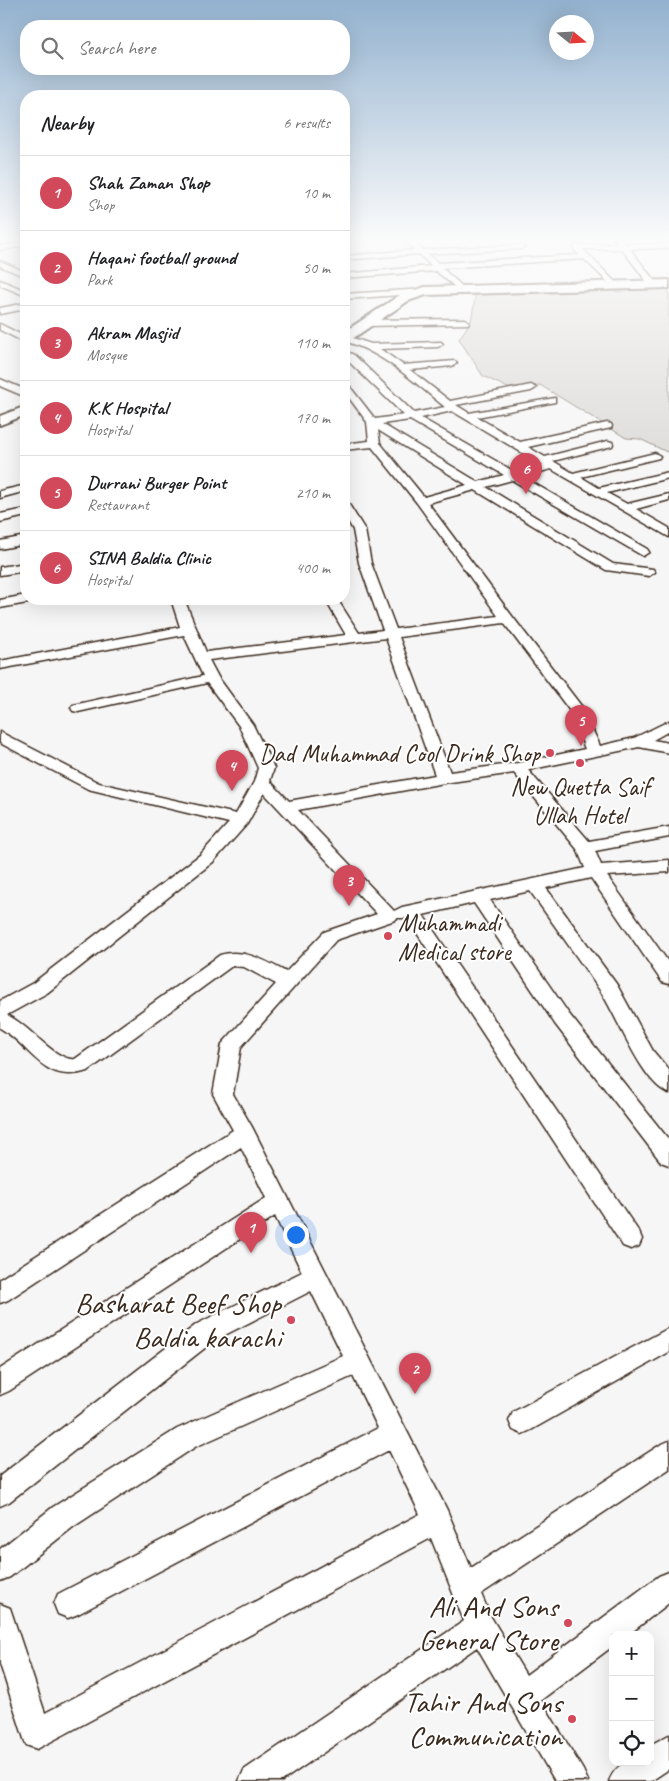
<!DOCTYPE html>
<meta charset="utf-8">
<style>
body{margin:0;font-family:Caveat,sans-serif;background:#f2f2f2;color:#202124}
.controls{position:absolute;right:15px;bottom:15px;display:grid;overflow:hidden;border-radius:10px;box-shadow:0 5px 20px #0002}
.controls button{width:45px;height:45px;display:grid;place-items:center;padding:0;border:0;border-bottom:1px solid #e0e0e0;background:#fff;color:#202124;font:25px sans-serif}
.compass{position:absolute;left:549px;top:15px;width:45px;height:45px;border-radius:50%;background:#fff;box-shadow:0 5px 20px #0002;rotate:108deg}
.you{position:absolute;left:295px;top:1234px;width:18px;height:18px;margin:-12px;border:4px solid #fff;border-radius:50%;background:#1a73e8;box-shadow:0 0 0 8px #1a73e833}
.badge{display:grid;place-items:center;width:32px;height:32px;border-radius:50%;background:#d1495b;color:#fff;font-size:16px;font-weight:700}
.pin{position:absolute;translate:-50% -41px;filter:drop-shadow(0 1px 2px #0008)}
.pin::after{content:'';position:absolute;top:26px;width:18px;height:15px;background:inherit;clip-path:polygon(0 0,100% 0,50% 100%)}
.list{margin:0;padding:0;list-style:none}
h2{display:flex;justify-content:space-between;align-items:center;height:65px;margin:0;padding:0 20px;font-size:21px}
h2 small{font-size:16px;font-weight:400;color:#757577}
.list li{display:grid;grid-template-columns:32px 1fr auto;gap:15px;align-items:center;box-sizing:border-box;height:75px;padding:0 20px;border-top:1px solid #e0e0e0}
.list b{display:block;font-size:19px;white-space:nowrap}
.list p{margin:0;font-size:16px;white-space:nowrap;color:#757577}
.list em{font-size:16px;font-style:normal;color:#757577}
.icon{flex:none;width:28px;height:28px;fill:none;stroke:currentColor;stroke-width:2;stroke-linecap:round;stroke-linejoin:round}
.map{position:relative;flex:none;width:669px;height:1781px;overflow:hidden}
.search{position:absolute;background:#fff;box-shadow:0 5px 20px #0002;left:20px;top:20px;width:330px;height:55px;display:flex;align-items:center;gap:12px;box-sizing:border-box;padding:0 18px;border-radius:20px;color:#757577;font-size:19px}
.panel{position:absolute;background:#fff;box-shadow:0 5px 20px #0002;left:20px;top:90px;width:330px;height:515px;border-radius:20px}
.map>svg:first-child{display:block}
.green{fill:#dbd9d6;stroke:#8b827a}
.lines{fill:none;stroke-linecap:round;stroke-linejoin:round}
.street-casing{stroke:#3b2a1e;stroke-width:3}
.secondary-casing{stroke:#3b2a1e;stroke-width:4}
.street{fill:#fff;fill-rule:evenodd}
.secondary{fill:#fff;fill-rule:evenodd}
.poi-dot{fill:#d1495b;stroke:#fff;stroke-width:2}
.labels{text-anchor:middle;stroke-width:4;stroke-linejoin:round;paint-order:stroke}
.poi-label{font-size:25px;fill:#3b2a1e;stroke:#fff;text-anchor:end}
.near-poi-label{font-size:30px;fill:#3b2a1e;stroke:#fff;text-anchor:end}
</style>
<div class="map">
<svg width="669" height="1781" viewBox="0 0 669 1781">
<rect width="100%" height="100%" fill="#f7f6f6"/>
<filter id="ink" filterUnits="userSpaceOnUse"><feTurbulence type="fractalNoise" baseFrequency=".02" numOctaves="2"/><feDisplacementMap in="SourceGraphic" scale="10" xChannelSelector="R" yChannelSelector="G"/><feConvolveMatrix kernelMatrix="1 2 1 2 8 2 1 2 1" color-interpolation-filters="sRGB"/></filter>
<g filter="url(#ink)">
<path class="green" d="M669,284V453L640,439L626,438L540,385L508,388L483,376L459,339L471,321L477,288Z"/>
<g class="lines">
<defs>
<path id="street" d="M403,239H411L423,250L521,245L525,247L521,249L427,254L438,263L579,255L574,249V245L618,244L614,239H622L626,244H669V248L630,249L657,284L653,286H650L622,249H583L617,284V288H614L584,259L442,268L463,287V291H460L436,271L344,278V274L431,266L419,254L344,260V256L414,250Z
M26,242V246L0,250V246Z
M0,261L26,272V277L0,266Z
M0,280L26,291V296L0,285Z
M425,289L429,291L428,293L344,299V294Z
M26,303V309L0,314V308Z
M465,319L469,322L468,324L366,326L362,323L366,320Z
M0,324L26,337V343L0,330Z
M344,335L371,344L441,342L443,344L438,347L380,349L403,365L455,361L457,363L452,366L410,370L450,401L531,385L536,388L531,391L456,405L469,413L555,398V402L477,417L520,442L607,423L611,424L612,426L611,428L528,447L545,457L608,441L612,442L613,444L612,446L553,461L573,473L655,453L660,456L659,458L581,477L599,488L669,472V478L607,493L627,504L669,494V500L636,509L669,528V537L551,469L523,477L647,549L649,552L643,556L512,480L486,487L613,564L653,569L655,572L649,576L606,570L475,490L428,503L512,616L582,707L600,746L634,738L669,721V731L653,740L669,743V753L639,747L528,770L589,841L669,827V837L595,851L601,865L669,860V872L607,876L669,963V984L662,982L591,878L546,888L617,985L653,1051L669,1070V1093C643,1085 617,1016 601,992C578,958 554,925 530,891L490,900L569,1014L669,1140V1165L661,1162L555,1024L474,903L423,915L639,1232L642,1239L639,1246L631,1249L623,1246L407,918H397L395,920L336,940L241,1047L233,1094L252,1127L447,1510L471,1568L660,1445L669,1441V1469L481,1594L491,1617L526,1675L659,1576L669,1572V1603L628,1635H613V1646L541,1700L583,1770L588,1781H555L477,1647L282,1781H239L244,1770L464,1621L431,1538L37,1749L26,1745L0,1664V1604L10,1608L45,1713L420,1514L389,1450L78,1614L68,1618L58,1614L54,1604L58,1594L378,1428L353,1376L195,1447L73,1527L10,1577L0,1581V1549L53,1507L177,1429L343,1356L311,1291L215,1340L9,1502L0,1506V1476L197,1324L302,1272L275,1216L9,1391L0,1395V1369L266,1198L241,1147L8,1300L0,1303V1279L233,1130L213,1094L222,1044L276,984L244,967L232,966L88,1071C42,1085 33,1047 0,1028V1001L33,983L201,854L229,823L88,789L0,743V732L99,783L236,814L254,782L258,768L239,726L207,683L78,712L73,711L71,708L73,705L78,704L203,676L184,635L0,669V661L180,627L171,599H184L206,652L346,635L325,599H337L359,633L383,630L359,563L353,530L344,514V502L348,503L365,530L371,563L396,629L498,616L417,503L372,447L344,450V444L369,441L367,422L344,391V382L347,383L375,419L404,415L344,357V350L354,355L414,413L445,407C414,382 383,352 344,341ZM452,411L543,465L515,472L421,418ZM410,420L504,475L478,482L382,424ZM378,430L467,485L424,497L380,443ZM504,623L570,711L585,749L518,763L450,772L399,637ZM386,638L435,775L289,801L270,781L274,768L253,725L218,677L209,660ZM514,773L577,849L585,868L402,907L394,911L298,810L444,783ZM264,793L377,914L324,932L286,972C266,961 244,948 220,955L75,1059C56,1062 28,1024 7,1015L47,993L213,862L247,824Z
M0,379L26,390V397L0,386Z
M26,485V491L0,498V491Z
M26,509V516L0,522V514Z
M26,536V544L0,549V541Z
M26,563V571L0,575V567Z
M26,595V599H35L33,602L0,608V600Z
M669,1328V1352L531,1430L522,1434L513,1430L509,1421L513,1412Z
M669,1735V1769L651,1781H609C619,1759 629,1762 650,1762V1745Z"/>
<path id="secondary" d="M669,280V288L426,295L408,301L349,341L344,342V332L400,295L425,287Z
M26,406V415L0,425V416Z"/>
</defs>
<use href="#street" class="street-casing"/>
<use href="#secondary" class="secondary-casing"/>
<use href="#street" class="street"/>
<use href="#secondary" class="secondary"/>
</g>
</g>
<linearGradient id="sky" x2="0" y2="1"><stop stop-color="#93b2cf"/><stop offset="0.49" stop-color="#fbfbfb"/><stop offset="1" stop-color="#fbfbfb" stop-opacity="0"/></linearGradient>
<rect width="669" height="488" fill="url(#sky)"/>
<g class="poi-dot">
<circle cx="550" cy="753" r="5"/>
<circle cx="580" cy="763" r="5"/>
<circle cx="388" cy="936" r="5"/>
<circle cx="291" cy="1320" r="5"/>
<circle cx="568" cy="1623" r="5"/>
<circle cx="572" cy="1719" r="5"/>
</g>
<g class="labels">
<g class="poi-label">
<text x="540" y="762">Dad Muhammad Cool Drink Shop</text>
<text x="580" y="795" text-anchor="middle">New Quetta Saif<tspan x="580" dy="29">Ullah Hotel</tspan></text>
<text x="398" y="931" text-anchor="start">Muhammadi<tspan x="398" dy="29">Medical store</tspan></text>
</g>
<g class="near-poi-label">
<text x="281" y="1313">Basharat Beef Shop<tspan x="281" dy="34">Baldia karachi</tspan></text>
<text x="558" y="1616">Ali And Sons<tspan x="558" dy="34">General Store</tspan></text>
<text x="562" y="1712">Tahir And Sons<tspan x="562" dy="34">Communication</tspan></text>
</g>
</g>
</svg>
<div class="controls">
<button>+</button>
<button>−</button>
<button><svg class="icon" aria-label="locate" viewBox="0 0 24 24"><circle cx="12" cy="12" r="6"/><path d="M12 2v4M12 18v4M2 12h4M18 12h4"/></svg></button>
</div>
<svg class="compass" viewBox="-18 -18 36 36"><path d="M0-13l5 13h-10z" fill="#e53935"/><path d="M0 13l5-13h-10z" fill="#757577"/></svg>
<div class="you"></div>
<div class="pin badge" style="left:251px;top:1253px">1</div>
<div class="pin badge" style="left:415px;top:1394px">2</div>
<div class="pin badge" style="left:349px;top:906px">3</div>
<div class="pin badge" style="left:232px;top:791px">4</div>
<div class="pin badge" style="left:581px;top:746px">5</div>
<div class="pin badge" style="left:526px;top:494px">6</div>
<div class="search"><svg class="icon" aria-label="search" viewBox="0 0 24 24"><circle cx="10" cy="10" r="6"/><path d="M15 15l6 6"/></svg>Search here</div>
<section class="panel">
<h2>Nearby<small>6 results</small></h2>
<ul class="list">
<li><span class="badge">1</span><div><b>Shah Zaman Shop</b><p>Shop</p></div><em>10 m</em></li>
<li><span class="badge">2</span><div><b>Haqani football ground</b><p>Park</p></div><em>50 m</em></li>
<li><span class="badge">3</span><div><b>Akram Masjid</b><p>Mosque</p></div><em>110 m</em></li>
<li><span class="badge">4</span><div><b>K.K Hospital</b><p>Hospital</p></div><em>170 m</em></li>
<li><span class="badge">5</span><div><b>Durrani Burger Point</b><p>Restaurant</p></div><em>210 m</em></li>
<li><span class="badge">6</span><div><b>SINA Baldia Clinic</b><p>Hospital</p></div><em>400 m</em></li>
</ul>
</section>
</div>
